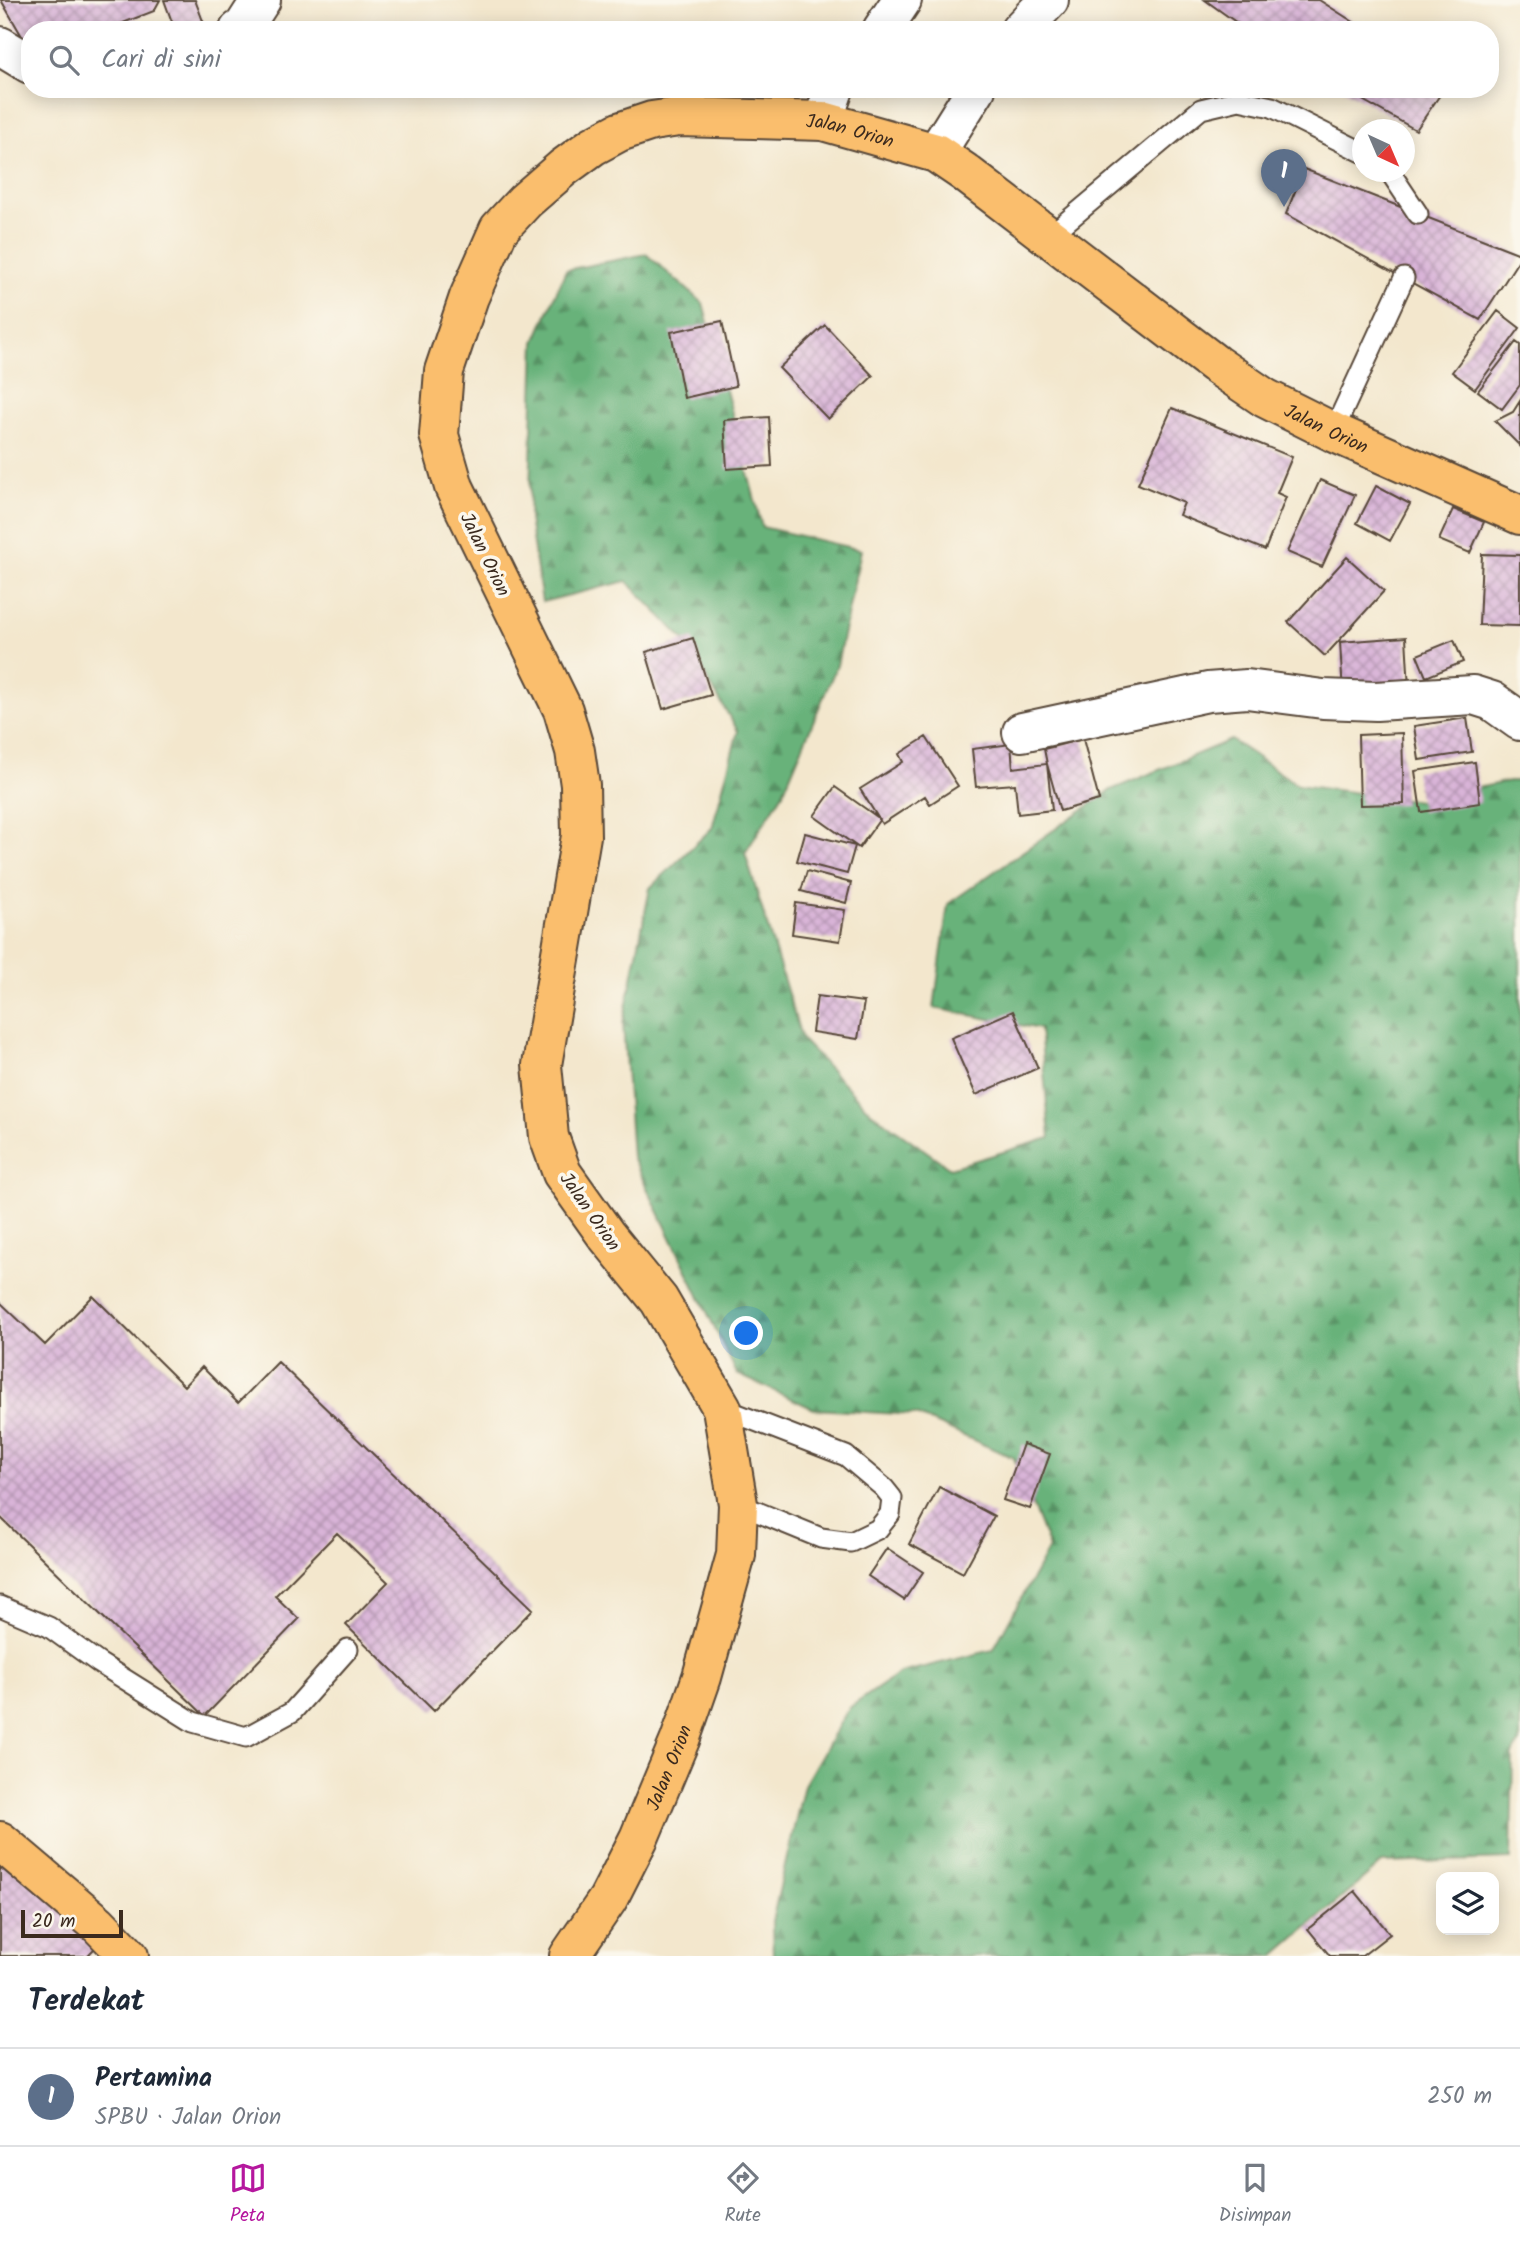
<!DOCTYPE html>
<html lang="id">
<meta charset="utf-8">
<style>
body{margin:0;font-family:Kalam,sans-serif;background:#f6f6f7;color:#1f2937}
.controls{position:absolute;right:21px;bottom:21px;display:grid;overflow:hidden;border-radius:14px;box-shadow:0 4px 18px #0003}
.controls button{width:63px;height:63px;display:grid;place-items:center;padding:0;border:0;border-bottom:2px solid #e0e1e3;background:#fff;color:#1f2937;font:35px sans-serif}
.compass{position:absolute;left:1352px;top:119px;width:63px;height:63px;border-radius:50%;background:#fff;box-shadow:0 4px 18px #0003;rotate:136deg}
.scale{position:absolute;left:21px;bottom:18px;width:102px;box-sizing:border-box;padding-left:7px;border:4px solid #3b2a1e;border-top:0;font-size:19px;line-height:24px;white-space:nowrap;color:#3b2a1e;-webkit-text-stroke:5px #fbf7ec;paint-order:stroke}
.you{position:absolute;left:747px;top:1334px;width:24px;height:24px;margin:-18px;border:5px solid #fff;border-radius:50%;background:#1a73e8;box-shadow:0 0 0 10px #1a73e833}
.badge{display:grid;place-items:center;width:46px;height:46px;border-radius:50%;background:#b5179e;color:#fff;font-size:23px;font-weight:700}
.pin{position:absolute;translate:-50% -58px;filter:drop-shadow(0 2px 4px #0008)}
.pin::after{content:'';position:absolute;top:37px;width:24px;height:21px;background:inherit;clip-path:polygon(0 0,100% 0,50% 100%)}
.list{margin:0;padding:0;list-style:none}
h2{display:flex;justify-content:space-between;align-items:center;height:91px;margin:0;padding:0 28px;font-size:30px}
h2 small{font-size:23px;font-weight:400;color:#747a83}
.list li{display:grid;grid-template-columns:46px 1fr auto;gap:21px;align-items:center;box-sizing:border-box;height:98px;padding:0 28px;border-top:2px solid #e0e1e3}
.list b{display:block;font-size:26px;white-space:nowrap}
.list p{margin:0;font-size:23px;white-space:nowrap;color:#747a83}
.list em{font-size:23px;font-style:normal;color:#747a83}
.icon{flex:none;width:38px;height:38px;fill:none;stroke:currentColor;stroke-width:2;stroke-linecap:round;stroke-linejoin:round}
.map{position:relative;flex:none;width:1520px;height:1956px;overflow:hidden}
.search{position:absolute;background:#fff;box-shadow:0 4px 18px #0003;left:21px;right:21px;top:21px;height:77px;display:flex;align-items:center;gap:18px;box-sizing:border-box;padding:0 24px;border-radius:28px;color:#747a83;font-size:26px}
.sheet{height:189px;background:#fff}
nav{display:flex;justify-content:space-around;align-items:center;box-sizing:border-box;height:98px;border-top:2px solid #e0e1e3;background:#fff;font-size:19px;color:#747a83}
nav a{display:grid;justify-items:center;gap:4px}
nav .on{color:#b5179e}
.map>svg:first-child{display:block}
.forest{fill:url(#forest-firs);stroke:#526e4c;stroke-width:2}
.building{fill:url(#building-cross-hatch)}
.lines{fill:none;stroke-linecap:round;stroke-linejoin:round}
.service-casing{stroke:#574638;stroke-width:23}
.minor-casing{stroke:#574638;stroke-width:42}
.trunk-casing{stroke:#574638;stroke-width:42}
.service{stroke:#fff;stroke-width:19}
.minor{stroke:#fff;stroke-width:38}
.trunk{stroke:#fabe6d;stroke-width:38}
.labels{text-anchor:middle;stroke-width:7;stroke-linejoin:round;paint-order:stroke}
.street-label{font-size:19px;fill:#3b2a1e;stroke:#fbf7ec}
</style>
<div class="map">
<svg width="1520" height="1956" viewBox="0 0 1520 1956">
<defs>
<pattern id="forest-firs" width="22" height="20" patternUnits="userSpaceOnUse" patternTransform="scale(1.75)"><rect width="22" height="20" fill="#68b27a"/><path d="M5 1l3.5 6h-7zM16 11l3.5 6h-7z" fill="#579163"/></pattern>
<pattern id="building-cross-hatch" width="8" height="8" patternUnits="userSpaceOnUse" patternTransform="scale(1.75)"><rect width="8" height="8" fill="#d9b4d8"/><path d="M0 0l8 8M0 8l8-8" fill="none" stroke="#b193af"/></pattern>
</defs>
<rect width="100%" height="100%" fill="#fbf7ec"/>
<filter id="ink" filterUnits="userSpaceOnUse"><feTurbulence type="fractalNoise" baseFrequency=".0143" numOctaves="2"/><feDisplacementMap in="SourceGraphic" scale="14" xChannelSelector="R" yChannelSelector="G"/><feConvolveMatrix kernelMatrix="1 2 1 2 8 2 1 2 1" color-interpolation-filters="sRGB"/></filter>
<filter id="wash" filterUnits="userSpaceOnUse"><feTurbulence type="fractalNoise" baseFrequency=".00686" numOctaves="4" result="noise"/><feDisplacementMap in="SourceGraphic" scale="28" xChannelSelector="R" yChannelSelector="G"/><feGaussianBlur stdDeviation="1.57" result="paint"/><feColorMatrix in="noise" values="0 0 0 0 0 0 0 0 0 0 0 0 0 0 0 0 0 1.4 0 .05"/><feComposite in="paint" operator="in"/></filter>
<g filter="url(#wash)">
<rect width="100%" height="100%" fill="#f3e7cd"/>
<path class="forest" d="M646,254L703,303L762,527L861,550L837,665L783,793L745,853L802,1040L871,1112L950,1168L1050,1138L1040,1029L934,1008L948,904L1111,790L1231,740L1298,785L1419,801L1509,781H1520V1742L1513,1752L1511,1859L1382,1863L1274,1956H773L772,1921L804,1785L849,1708L900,1673L993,1650L1049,1548L1014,1458L916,1415L814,1409L737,1374L632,1157L623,1023L650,888L712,828L738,731L684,640L627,581L542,602L529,519L535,342L566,270Z"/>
<g id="blocks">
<path class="building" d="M1,0H160L154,11L105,30H30V50Z
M164,0H195L206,29L175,30Z
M1205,0H1319L1366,30H1247Z
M1343,89H1444L1416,130Z
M1304,169L1520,254V258L1480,320L1286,214Z
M1498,311L1520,328L1475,389L1452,372Z
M722,321L736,386L684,398L671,332Z
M825,325L873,376L828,419L779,368Z
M1516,342L1520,345V385L1502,409L1478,391Z
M1520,401V446L1495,421L1513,412Z
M1172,408L1292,457L1277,493L1286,497L1265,550L1179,515L1184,503L1138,484Z
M769,417L772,466L727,469L724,420Z
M1320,480L1355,495L1322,567L1287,552Z
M1376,486L1410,504L1390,541L1357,523Z
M1453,509L1484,522L1470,553L1439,540Z
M1482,554L1520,555V626L1479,625Z
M1347,557L1384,591L1325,656L1288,622Z
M1406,637L1409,689L1343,694L1340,642Z
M693,638L711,695L663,709L646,652Z
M1454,640L1463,662L1426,677L1417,655Z
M1467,718L1472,752L1419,760L1414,726Z
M1402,733L1404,804L1360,805L1358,735Z
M926,737L958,786L930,804L925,796L882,824L860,789L903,762L899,754Z
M1083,739L1099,800L1060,811L1047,764L1052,810L1018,814L1015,784L976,787L972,749L1011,744L1013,768L1047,764L1044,749Z
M1475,762L1480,803L1421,812L1415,771Z
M835,787L880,819L859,848L814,816Z
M805,833L855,846L847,874L797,861Z
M807,871L851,883L846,903L801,891Z
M796,903L845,910L840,941L792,934Z
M817,996L864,1002L858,1039L812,1032Z
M1013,1011L1038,1068L976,1095L951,1038Z
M93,1296L184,1386L202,1367L238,1403L278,1362L533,1609L434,1711L346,1625L388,1582L337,1533L275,1596L299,1619L205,1716L0,1517V1302L45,1345Z
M1023,1444L1050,1454L1030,1509L1003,1500Z
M939,1487L994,1516L963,1573L909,1544Z
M887,1548L923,1572L904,1600L868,1576Z
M0,1855L101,1942L87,1956H0Z
M1355,1891L1390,1934L1362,1956H1330L1308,1929Z"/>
</g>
</g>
<g filter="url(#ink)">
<use href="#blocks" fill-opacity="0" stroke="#574638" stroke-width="2"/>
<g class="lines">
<defs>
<path id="service" d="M1390,172L1418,214
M1047,238L1201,109L1239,100L1272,107L1362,152
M1333,432L1404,278
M722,1408L846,1456L884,1488L892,1498L890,1514L878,1529L851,1542L821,1538L738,1504
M0,1606L49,1627L99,1663L193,1722L246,1737L292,1712L348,1649"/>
<path id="minor" d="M239,30L243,28L261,0
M882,30L902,0
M1020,30L1049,0
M0,46L30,64
M823,121L834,89
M936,153L976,89
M1022,732L1208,692L1247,689L1323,699L1376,701L1473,695L1492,701L1520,721"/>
<g id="trunk">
<path d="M0,1841L98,1924L129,1956"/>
<path id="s1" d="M569,1956L608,1899L639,1838L680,1740L702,1677L736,1555L738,1504L722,1408L659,1300L606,1235L562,1173L549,1137L542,1065L581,836L580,785L575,751L563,710L454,487L439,435L444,371L469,297L499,229L525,201L563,168L593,146L619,132L652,121L679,117L823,121L936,153L964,172L1215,364L1265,398L1333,432L1520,515"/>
</g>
</defs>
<use href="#service" class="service-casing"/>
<use href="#minor" class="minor-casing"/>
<use href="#trunk" class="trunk-casing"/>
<use href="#service" class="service"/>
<use href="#minor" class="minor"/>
<use href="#trunk" class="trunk"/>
</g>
</g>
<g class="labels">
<g class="street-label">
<text dy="7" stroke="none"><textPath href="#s1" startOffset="2250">Jalan Orion</textPath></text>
<text dy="7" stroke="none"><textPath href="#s1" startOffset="2818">Jalan Orion</textPath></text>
<text transform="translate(486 554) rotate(64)" y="7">Jalan Orion</text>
<text transform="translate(591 1211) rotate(55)" y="7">Jalan Orion</text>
<text dy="7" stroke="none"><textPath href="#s1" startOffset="214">Jalan Orion</textPath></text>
</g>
</g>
</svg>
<div class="controls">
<button><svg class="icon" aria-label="layers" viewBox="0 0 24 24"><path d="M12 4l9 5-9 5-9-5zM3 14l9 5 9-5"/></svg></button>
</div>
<svg class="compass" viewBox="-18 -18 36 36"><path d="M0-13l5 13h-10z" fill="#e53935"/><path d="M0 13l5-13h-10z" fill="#747a83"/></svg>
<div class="scale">20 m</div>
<div class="you"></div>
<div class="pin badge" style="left:1284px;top:207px;background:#5c6f8a">1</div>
<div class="search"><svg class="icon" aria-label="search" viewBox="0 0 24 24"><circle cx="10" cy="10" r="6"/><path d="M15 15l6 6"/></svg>Cari di sini</div>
</div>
<section class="sheet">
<h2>Terdekat<small></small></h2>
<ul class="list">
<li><span class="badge" style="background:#5c6f8a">1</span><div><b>Pertamina</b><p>SPBU · Jalan Orion</p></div><em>250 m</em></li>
</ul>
</section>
<nav>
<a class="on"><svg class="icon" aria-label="map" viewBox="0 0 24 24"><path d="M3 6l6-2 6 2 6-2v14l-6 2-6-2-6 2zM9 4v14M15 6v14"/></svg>Peta</a>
<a><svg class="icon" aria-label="directions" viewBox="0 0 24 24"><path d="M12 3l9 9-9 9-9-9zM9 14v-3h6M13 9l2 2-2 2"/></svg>Rute</a>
<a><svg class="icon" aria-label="saved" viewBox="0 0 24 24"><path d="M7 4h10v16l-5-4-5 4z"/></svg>Disimpan</a>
</nav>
